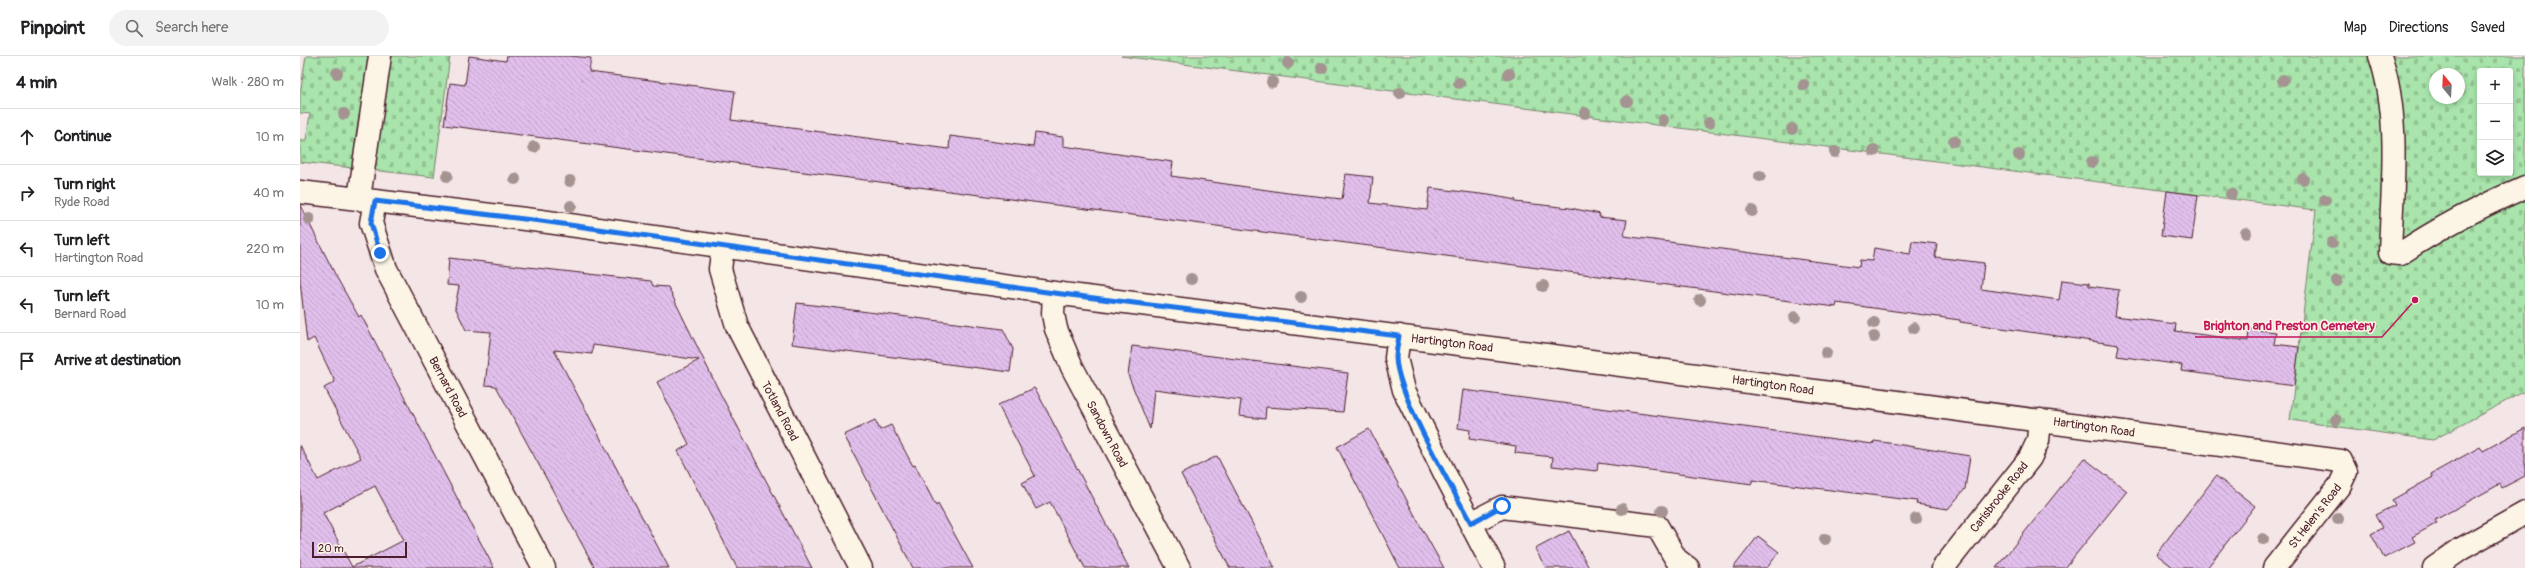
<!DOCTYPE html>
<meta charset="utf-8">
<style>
body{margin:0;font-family:Pangolin,sans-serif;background:#f2f2f2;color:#202124}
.controls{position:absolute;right:12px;top:12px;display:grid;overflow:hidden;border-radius:4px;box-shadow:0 2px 6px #0003}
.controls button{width:36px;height:36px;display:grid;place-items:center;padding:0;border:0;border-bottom:1px solid #e0e0e0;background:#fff;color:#202124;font:20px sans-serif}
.compass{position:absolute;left:2129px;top:12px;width:36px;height:36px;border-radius:50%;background:#fff;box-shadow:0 2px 6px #0003;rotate:342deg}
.scale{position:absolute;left:12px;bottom:10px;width:95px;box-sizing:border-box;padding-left:4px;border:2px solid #4a1f2b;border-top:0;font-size:11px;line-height:14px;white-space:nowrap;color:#4a1f2b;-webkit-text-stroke:3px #fcf5e5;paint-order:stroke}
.stop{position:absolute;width:12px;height:12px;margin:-9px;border:3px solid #1a73e8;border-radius:50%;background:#fff}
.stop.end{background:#1a73e8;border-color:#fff;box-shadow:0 1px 4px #0008}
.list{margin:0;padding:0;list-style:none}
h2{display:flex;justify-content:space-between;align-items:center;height:52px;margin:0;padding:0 16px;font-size:17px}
h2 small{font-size:13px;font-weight:400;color:#757577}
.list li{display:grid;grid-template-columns:26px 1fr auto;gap:12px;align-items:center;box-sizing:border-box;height:56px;padding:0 16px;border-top:1px solid #e0e0e0}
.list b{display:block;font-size:15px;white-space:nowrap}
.list p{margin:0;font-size:13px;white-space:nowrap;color:#757577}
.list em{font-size:13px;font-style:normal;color:#757577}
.icon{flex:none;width:22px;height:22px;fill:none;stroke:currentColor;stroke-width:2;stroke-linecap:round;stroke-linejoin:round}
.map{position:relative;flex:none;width:2225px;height:512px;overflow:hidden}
header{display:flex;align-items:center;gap:24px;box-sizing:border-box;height:56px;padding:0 20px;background:#fff;border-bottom:1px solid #e0e0e0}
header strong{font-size:19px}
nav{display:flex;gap:22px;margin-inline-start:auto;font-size:14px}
.search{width:280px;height:36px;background:#f2f2f2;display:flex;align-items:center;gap:10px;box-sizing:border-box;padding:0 14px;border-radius:22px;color:#757577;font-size:15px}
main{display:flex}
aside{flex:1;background:#fff}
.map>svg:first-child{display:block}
.cemetery{fill:url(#cemetery-stones);stroke:#79826b;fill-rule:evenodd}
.building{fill:url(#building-back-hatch);stroke:#4a1f2b;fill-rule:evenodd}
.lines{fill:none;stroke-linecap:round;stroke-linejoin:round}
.minor-casing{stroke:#4a1f2b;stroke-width:25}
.minor{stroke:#fcf5e5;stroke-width:22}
.tree{fill:#a49391}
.route{stroke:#1a73e8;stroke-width:5}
.labels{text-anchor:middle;stroke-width:3;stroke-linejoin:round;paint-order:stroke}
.street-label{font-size:12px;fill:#4a1f2b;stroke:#fcf5e5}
.leader{fill:none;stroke:#c2185b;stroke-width:1.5}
.callout-dot{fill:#c2185b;stroke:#fcf5e5;stroke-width:1.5}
.callout-label{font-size:13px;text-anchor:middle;font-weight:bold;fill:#c2185b;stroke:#fcf5e5;stroke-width:3;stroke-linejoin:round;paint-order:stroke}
</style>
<header>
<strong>Pinpoint</strong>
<div class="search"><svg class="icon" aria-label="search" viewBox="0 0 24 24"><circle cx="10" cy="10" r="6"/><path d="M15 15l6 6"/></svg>Search here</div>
<nav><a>Map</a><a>Directions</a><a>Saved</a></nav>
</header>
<main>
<aside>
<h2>4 min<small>Walk · 280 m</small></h2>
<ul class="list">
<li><svg class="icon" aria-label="ahead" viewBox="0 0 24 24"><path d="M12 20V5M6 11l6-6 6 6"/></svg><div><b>Continue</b></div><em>10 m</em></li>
<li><svg class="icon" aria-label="right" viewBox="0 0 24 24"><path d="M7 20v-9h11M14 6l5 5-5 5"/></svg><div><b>Turn right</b><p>Ryde Road</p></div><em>40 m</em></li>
<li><svg class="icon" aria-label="left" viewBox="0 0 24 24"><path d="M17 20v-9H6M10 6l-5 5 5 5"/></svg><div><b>Turn left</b><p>Hartington Road</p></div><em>220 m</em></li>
<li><svg class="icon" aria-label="left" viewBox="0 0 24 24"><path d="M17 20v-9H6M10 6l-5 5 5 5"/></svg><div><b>Turn left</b><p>Bernard Road</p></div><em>10 m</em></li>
<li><svg class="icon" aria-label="arrive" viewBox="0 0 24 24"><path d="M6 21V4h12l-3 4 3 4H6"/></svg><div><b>Arrive at destination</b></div></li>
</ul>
</aside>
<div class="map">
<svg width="2225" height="512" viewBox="0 0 2225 512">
<defs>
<pattern id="cemetery-stones" width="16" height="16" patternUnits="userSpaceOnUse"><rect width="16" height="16" fill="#a8e4ab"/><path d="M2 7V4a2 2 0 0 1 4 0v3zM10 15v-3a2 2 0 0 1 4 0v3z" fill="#92c393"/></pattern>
<pattern id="building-back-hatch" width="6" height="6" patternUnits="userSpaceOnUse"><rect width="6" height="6" fill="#e0bfec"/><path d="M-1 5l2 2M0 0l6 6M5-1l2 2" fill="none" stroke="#c2a4cb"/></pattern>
</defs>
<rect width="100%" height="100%" fill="#f4e5e7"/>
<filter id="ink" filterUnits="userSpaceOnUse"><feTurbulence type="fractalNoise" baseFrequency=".025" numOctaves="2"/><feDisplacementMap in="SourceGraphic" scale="8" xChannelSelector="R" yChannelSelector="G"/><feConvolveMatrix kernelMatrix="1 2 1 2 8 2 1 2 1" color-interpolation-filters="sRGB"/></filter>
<g filter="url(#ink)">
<path class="cemetery" d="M6,0H150L134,121L0,106V83L6,84L10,58L0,57V39Z
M821,0H2225V335L2133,384L1990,364L2016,154ZM2180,15H2210V117H2180ZM2135,18H2159V42H2135Z"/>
<path class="building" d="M169,0L206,5L207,0H270L291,2L289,16L435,35L431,64L649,93L650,80L733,91L735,77L763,81V90L873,106L871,120L988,137L1042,143L1046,118L1073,121L1070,147L1127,154L1130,132L1189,139L1216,144L1215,146L1270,152L1300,158L1299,161L1327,164L1324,180L1467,199L1559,211L1560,204L1572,205L1574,192L1610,198L1612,185L1637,188L1635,201L1684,207L1681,233L1759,244L1762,224L1789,227V230L1819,234L1815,260L1876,268L1875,275L1948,285L1949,273L1976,276L1974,288L1999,291L1994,330L1881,315L1882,309L1817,300L1819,289L1660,266V264L1537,247L1536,251L144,69L150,27L165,29Z
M1867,135L1898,139L1892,184L1861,180Z
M0,149L37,222L59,261L61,259L194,512H0V389L18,424L61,402L24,332L35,326L14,282L7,286L0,225ZM75,430L104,484L52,511L23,457Z
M149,202L351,225L353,230L368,231L420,337L512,512H437L378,395L389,388L357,326L399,304L293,289L292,298L254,294L369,512H295L196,330L185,329L191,276L166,274L155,251L159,230L147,229Z
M497,247L703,273L713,293L710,316L492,288Z
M832,290L1048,317L1043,356L966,351L965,363L939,360L941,344L854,333L850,373L828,319Z
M734,332L736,334L829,512H785L750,446L736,453L722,427L735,420L698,349Z
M1163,334L1573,388L1574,385L1596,388L1670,400L1665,433L1648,453L1616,448L1617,445L1452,424V428L1298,407L1297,415L1252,410L1253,401L1215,397L1216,390L1169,383L1170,374L1158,372Z
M575,364L580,374L591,369L613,410L615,409L636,450L638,448L673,512H613L544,379Z
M2225,372V420L2202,432L2200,428L2135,464L2137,467L2112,481L2115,486L2084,502L2071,478L2082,472L2075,459L2095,449L2092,444L2133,421L2131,418L2180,391L2183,395Z
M1069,373L1121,471L1144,512H1100L1037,391Z
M917,400L951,465L975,512H930L881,418Z
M1784,402L1827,435L1765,512H1696Z
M1916,420L1955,450L1907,512H1874L1856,498Z
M1269,475L1289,512H1246L1235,493Z
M1458,480L1479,496L1467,512H1433Z"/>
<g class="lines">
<defs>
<path id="minor" d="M2080,0C2101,61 2092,133 2090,197L2100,198C2140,171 2181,150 2225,131
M0,136L241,165L754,237L1231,297L2041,405L2046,416L2040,429L1974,512
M59,142L80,0
M75,145L71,167L86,213L244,512
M423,191L420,213L437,270L561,512
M754,237L753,258L756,273L772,311L879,512
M1099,280L1096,302L1104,334L1146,420L1194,512
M1171,467L1202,451L1357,470L1376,503L1388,512
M1643,512L1730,402L1738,385L1740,364
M2134,512L2161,493L2225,457"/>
</defs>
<use href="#minor" class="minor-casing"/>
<use href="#minor" class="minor"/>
</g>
<g class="tree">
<circle cx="988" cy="7" r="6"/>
<circle cx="1022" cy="12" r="6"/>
<circle cx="37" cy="17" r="6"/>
<circle cx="1209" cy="18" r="6"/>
<circle cx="1983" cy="24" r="6"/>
<circle cx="972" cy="26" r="6"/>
<circle cx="1159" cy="27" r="6"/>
<circle cx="1504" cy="29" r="6"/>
<circle cx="1100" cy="37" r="6"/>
<circle cx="1327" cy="45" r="6"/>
<circle cx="1285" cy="57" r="6"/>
<circle cx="44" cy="58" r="6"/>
<circle cx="1363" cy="64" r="6"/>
<circle cx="1409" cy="67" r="6"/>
<circle cx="1492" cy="73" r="6"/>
<circle cx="1654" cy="85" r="6"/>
<circle cx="234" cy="91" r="6"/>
<circle cx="1574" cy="95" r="6"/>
<circle cx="1535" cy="96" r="6"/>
<circle cx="1719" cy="99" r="6"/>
<circle cx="1792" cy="106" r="6"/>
<circle cx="147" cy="120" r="6"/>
<circle cx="1460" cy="120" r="6"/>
<circle cx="215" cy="123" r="6"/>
<circle cx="2003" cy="123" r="6"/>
<circle cx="270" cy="125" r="6"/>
<circle cx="1931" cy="138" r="6"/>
<circle cx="2025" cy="144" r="6"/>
<circle cx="271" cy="150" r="6"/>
<circle cx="1452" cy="155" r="6"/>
<circle cx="9" cy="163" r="6"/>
<circle cx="1946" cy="177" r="6"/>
<circle cx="2032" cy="187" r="6"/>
<circle cx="891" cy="223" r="6"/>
<circle cx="2037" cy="225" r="6"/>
<circle cx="1243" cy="230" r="6"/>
<circle cx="1001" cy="241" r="6"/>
<circle cx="1400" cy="244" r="6"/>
<circle cx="1495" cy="261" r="6"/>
<circle cx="1574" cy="267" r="6"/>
<circle cx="1614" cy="272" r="6"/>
<circle cx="1574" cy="281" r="6"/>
<circle cx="1526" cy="297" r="6"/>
<circle cx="2036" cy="364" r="6"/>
<circle cx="1322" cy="453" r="6"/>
<circle cx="1362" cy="455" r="6"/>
<circle cx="1616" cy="463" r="6"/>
<circle cx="2038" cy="463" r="6"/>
<circle cx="1525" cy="483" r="6"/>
<circle cx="1963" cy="483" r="6"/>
</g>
</g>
<g class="lines" filter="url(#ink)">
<path class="route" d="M80,197L71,167L75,145L241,165L754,237L1099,280C1098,287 1096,295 1096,302C1097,338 1152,432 1171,467L1202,450"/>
</g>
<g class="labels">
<g class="street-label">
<text transform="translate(1152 287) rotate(7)" y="4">Hartington Road</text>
<text transform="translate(1473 329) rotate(8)" y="4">Hartington Road</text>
<text transform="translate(148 331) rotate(62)" y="4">Bernard Road</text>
<text transform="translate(480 355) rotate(62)" y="4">Totland Road</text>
<text transform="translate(1794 371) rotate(8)" y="4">Hartington Road</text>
<text transform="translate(807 378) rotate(62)" y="4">Sandown Road</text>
<text transform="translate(1699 441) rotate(-52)" y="4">Carisbrooke Road</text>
<text transform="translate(2015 460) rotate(-52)" y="4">St Helen's Road</text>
</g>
</g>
<path class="leader" d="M2115 244L2082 281H1895"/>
<circle class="callout-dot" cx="2115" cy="244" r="4"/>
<g class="callout-label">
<text x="1989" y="274">Brighton and Preston Cemetery</text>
</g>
</svg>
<div class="controls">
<button>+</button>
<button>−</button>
<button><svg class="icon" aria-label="layers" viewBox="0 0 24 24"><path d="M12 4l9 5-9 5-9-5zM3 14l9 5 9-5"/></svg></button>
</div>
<svg class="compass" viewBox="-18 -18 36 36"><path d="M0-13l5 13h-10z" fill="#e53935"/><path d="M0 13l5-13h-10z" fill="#757577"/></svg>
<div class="scale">20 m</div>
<div class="stop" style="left:1202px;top:450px"></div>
<div class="stop end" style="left:80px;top:197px"></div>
</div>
</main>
